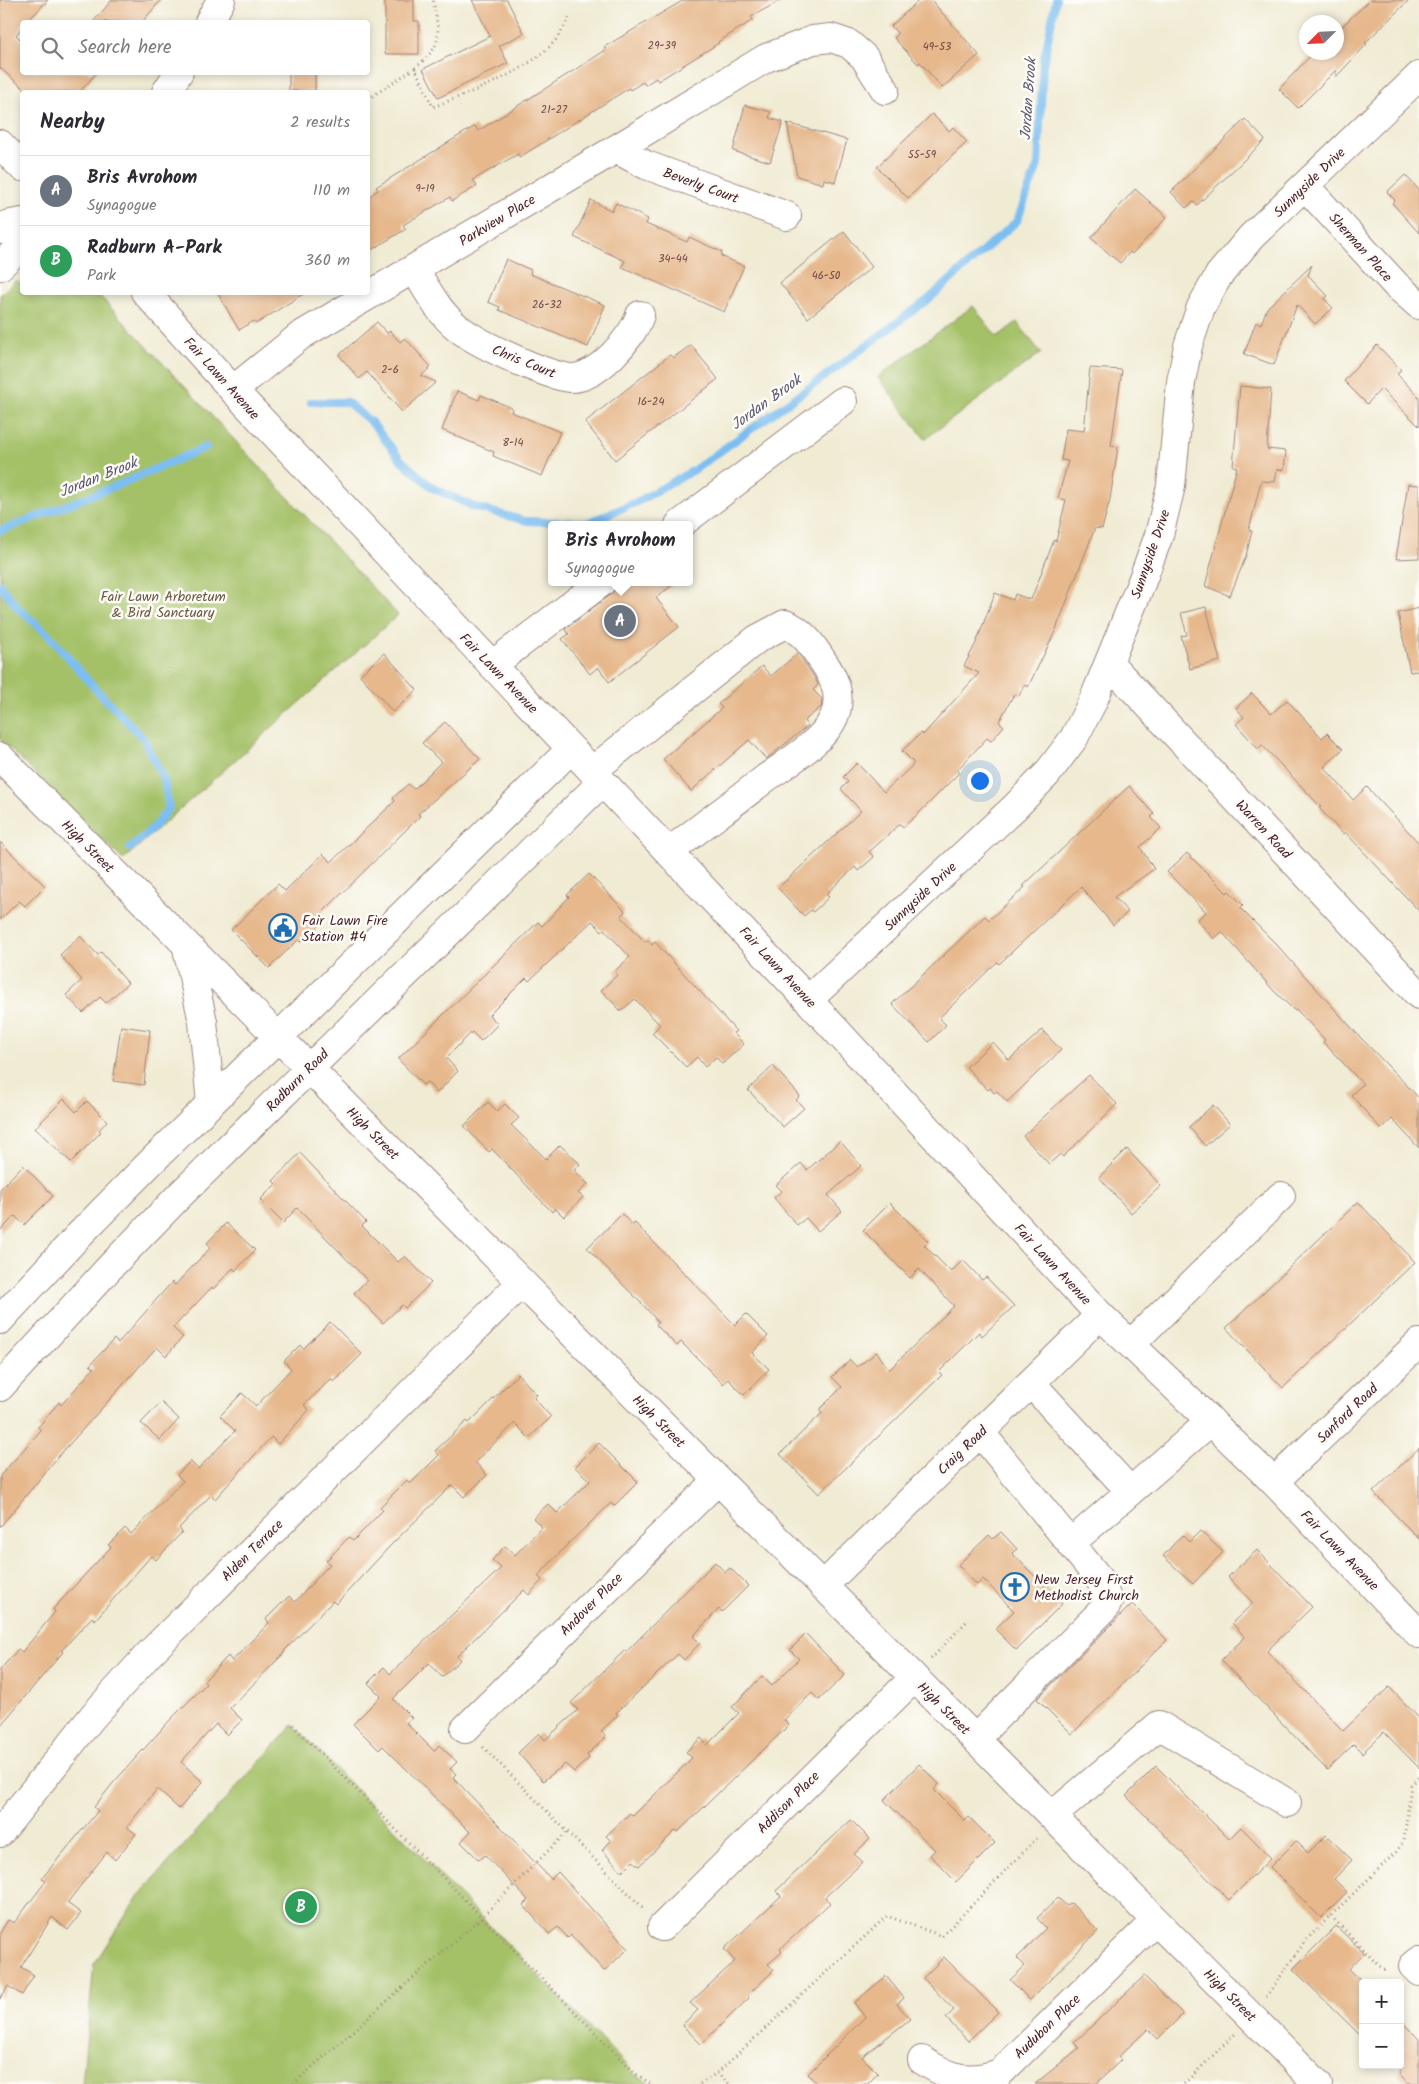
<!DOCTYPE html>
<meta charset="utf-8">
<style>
body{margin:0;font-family:Kalam,sans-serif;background:#f7f7f7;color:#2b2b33}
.controls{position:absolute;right:15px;bottom:15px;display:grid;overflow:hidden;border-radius:5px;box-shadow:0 2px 8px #0003}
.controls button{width:45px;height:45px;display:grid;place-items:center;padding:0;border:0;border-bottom:1px solid #e1e1e2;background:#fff;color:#2b2b33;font:25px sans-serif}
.compass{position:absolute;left:1299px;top:15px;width:45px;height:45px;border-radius:50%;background:#fff;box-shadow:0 2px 8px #0003;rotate:246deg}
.you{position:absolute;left:979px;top:780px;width:18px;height:18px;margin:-12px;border:4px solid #fff;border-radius:50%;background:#1a73e8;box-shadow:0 0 0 8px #1a73e833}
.badge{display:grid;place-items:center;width:32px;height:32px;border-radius:50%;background:#1f6fb2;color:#fff;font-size:16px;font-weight:700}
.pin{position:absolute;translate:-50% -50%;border:2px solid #fff;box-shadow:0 1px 5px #0006}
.popup{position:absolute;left:548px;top:521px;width:145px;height:65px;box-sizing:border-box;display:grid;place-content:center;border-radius:5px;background:#fff;filter:drop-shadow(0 1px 4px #0005);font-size:16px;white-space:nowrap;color:#7c7c81}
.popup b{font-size:19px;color:#2b2b33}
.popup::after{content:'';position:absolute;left:50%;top:100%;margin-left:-10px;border:10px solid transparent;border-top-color:#fff}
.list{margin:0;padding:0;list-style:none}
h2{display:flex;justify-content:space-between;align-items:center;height:65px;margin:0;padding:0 20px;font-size:21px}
h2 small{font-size:16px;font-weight:400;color:#7c7c81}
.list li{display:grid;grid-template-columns:32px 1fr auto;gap:15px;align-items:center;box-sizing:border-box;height:70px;padding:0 20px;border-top:1px solid #e1e1e2}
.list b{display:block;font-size:19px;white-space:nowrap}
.list p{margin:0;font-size:16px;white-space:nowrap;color:#7c7c81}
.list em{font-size:16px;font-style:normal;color:#7c7c81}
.icon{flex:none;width:28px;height:28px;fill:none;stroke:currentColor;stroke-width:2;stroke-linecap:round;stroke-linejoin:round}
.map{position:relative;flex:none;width:1419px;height:2084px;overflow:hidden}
.search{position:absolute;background:#fff;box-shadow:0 2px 8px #0003;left:20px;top:20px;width:350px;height:55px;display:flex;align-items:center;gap:12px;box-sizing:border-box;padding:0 18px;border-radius:5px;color:#7c7c81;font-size:19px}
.panel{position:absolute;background:#fff;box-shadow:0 2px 8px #0003;left:20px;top:90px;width:350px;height:205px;border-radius:5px}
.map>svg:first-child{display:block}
.green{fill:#a4c168;stroke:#77704a}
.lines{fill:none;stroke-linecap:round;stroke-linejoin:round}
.stream{stroke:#7bbef1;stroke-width:8}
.building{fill:#e6b88c}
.minor-casing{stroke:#9d857f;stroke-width:30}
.major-casing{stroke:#9d857f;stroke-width:30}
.path{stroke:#9d857f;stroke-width:3;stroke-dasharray:1 4;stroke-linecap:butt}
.minor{stroke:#fff;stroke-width:28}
.major{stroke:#fff;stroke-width:28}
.labels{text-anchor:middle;stroke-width:5;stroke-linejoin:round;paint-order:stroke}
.number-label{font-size:11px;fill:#714543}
.street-label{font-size:14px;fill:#4a1f2b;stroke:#fdfcf7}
.park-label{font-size:14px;fill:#6a5840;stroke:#fdfcf7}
.poi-label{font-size:14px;fill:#4a1f2b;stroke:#fdfcf7;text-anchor:start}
.water-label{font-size:15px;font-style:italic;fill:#5b5770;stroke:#fdfcf7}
</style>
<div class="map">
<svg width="1419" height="2084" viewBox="0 0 1419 2084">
<rect width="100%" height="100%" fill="#fdfcf7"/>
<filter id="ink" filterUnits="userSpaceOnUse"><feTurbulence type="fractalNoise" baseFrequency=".02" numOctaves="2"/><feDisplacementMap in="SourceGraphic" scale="10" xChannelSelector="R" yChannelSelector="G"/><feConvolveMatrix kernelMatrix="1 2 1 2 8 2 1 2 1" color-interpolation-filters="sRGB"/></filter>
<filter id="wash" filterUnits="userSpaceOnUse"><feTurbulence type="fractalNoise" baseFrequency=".0096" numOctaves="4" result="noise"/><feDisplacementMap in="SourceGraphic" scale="20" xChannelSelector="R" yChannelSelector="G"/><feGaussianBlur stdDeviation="1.12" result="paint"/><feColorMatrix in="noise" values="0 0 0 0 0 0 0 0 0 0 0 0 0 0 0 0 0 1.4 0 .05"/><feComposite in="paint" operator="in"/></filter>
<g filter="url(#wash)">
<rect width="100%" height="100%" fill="#f0ebd3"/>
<path class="green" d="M16,280L22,285V292L97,293L398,615L123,860L0,739V295Z
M973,306L997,337L1017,322L1041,353L925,439L878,377Z
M293,1725L635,2074L651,2084H82L94,1964L139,1895Z"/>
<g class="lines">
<path class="stream" d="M311,402H347L371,422L402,461L433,488L474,507L526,521L587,523L637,502L694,470L835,369L930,298L1017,221L1038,165L1043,64L1056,0
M0,531L123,483L206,447
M0,585L19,609L49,635L91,684L143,738L164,780L169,808L153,828L130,848"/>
</g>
<g id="blocks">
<path class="building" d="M0,0H48L27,22H22V27L16,35L22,41V72H97L80,92H28L0,68Z
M112,0H161L142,22H93Z
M385,0H414V21H419V54H385Z
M472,0H507L524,33L499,46L508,63L438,98L423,69L490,36Z
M684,0H781L751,17L753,20L718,42L719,43L658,81L656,78L645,85L643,82L630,90L629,88L520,157L518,154L473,180L477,186L452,201L450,197L403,225L406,229L368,252V197L378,190L376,187L475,126L478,131L606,50L604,47Z
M919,0H931L979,55L942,88L920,62L918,64L894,38L898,34L891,26Z
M1370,0H1409L1365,43L1367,44L1336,77V70L1298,108L1279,89L1314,52H1336V32Z
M289,72H315V91H289Z
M745,105L771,112L769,118L783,122L770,162L733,151Z
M932,114L949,131L953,127L967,142L908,198L877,167Z
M1245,119L1265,140L1197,205L1193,202L1186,208L1171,192Z
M787,123L847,140L835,182L824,179L823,184L797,176Z
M1405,175L1419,190V233L1392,203L1395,200L1387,192Z
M1135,189L1167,217L1132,254L1130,252L1120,263L1091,238Z
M591,200L612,211L616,203L648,219L646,224L687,242L689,237L722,252L721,256L744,266L724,312L622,267L625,261L574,237Z
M844,231L872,267L808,318L780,283Z
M506,259L531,270L530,274L605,305L588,347L499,310L500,307L488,302Z
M1312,265L1308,275L1328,296L1324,299L1333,308L1315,324L1297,305L1274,365L1244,354L1256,322L1261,324L1267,308Z
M217,292H306L256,324L254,321L239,330Z
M377,322L387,333L390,331L400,342L405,338L431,367L421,376L436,382L402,412L367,372L359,379L339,355Z
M691,345L718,379L615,460L585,422L670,355L673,358Z
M1377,345L1401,370L1397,374L1419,397V426L1381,389L1367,404L1344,381Z
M1090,368L1122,370L1111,446L1118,447L1110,499L1102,529L1095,528L1055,632L1028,687L1024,685L1019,696L1014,694L999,722L1004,726L991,741L987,738L957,770L959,773L919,813L903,827L900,824L869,852L874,857L858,871L855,867L826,894L829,897L813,912L811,910L804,916L778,888L861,811L841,789L848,782L843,777L857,763L884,792L913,765V762L902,751L921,733L923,735L979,673L964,666L976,643L995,593L1013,600L1015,594L1031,600L1054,540L1056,541L1066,500L1058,498L1068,461L1061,460L1066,429L1084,431Z
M1240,386L1271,389L1267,449L1286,451L1284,470L1277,469L1275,482L1261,481L1249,530L1252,531L1246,556L1230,596L1205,586L1237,467L1233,466Z
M457,391L479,400L481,395L512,408L511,412L560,432L542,476L493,456L494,452L442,430Z
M1408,484L1419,485V558L1396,559Z
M620,582H676L656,598L679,627L609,682L598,667L590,674L562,639L569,634L565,629L611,594Z
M1206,607L1220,661L1190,669L1181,636L1187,635L1181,613Z
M1419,608V671L1410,672L1398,613Z
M384,653L417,690L393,712L360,675Z
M798,653L816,680L818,685L813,690L822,699L821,707L804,721L808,726L766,759L749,740L691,791L663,759L722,708L718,704L762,666L771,676Z
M1252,693L1271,714L1287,700L1322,738L1327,733L1343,749L1324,767L1353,800L1367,787L1419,843V911L1345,832L1343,834L1328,818L1319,808L1321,807L1262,745L1258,749L1236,724L1244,717L1236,708Z
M445,722L480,759L418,814L420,816L314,921L319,926L301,942L298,940L269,968L231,930L278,884L285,891L323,854L331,862L395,801L393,798L408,784L414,789L441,762L422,743Z
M1129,786L1154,814L1151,817L1161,828L1140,847L1154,869L1114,897L1128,912L1113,925L1081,887L999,964L997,962L939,1018L946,1025L929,1042L892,1004L985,916L989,920L1025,887L1023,886Z
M0,842L45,886L25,906L19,901L0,920Z
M1187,853L1227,893L1229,891L1243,905L1240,908L1276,944L1359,1036L1419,1098V1148L1392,1119L1381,1129L1351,1095L1363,1084L1323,1042L1325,1040L1296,1009L1295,1011L1274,991L1222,932L1214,939L1197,920L1206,912L1167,872Z
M589,874L625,911L621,916L645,942L648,940L652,945L655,942L736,1031L733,1033L744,1044L722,1064L716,1057L705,1067L697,1057L686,1067L652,1033L660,1025L635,999L621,1011L601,990L617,975L615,971L630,957L604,929L602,931L592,921L529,981L526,978L489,1015L498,1024L481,1041L472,1032L446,1058L458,1071L437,1093L427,1082L423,1085L398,1059L538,922L542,926L569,897L567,895Z
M80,936L98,955L101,952L128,983L106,1003L100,997L83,1013L66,995L82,980L60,955Z
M121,1026L150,1030L144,1085L113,1081Z
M1042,1030L1061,1050L1007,1102L997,1091L994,1093L990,1088L988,1090L966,1067L993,1042L1009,1060Z
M773,1066L800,1096L796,1100L804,1108L783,1127L748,1090Z
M1089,1075L1117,1104L1063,1157L1060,1154L1049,1164L1023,1136Z
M64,1099L76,1112L87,1101L107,1121L99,1130L101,1132L71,1162L35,1128Z
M488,1102L497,1111L505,1104L519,1118L511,1125L546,1159L560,1145L580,1164L574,1170L588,1184L578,1193L583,1197L564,1217L555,1208L552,1212L492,1149L489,1152L464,1126Z
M1213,1105L1230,1124L1205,1146L1189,1127Z
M840,1141L861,1166L828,1195L842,1211L818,1231L806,1218L797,1225L774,1198L782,1191L776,1185L801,1163L807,1170Z
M1127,1149L1161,1186L1131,1213L1099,1177Z
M300,1153L366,1222L362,1226L398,1262L405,1256L431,1283L405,1308L402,1305L383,1323L354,1293L367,1280L297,1208L283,1223L260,1200L276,1184L273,1181Z
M23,1165L53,1196L24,1225L15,1216L0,1231V1189Z
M1358,1202L1415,1262L1283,1388L1226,1328Z
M890,1203L928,1241L924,1245L951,1272L963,1260L982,1280L986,1277L1014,1306L982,1336L979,1332L939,1372L942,1375L819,1494L780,1454L822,1413L819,1410L842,1387L832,1377L850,1360L857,1367L877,1352L889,1370L954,1306L919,1269L910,1278L863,1230Z
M622,1214L632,1225L635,1223L735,1325L746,1314L768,1336L752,1353L769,1369L744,1395L728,1379L723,1384L681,1342L677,1346L656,1325L658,1322L645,1307L587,1248Z
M226,1223L255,1250L235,1271L233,1268L213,1289L212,1287L173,1328L183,1337L166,1356L157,1347L57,1458L0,1527V1476L41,1430L38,1427L59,1402L61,1405L94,1368L90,1365L114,1339L118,1343L172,1282L175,1285L211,1247L207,1243Z
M330,1322L362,1354L334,1382L331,1379L304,1405L309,1410L278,1444L271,1437L215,1499L211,1495L179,1528L182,1532L156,1560L151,1556L95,1620L92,1617L61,1651L63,1652L0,1726V1670L18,1649L22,1652L55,1612L53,1609L111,1547L108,1545L125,1528L131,1534L183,1481L177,1475L190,1461L198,1469L235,1431L220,1416L242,1393L256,1406L291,1369L284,1361L300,1345L303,1349Z
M518,1374L537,1395L534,1398L551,1417L529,1438L515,1423L475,1462L487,1475L464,1497L452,1485L392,1544L336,1604L333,1601L284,1651L285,1652L230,1708L242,1720L227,1735L216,1724L181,1762L203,1782L179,1809L157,1789L127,1827L136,1834L115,1860L107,1852L67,1903L81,1913L68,1930L52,1917L21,1967L34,1975L22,1995L8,1986L0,1999V1933L8,1920L14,1923L46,1881L42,1878L98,1811L94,1807L114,1782L171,1719L206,1684L204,1681L228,1656L232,1661L269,1623L266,1619L289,1596L295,1602L330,1564L326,1561L349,1537L353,1541L383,1510L380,1507L407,1480L410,1484L439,1455L435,1451L467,1421L469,1423Z
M161,1402L179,1419L160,1440L141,1423Z
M599,1443L638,1482L614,1506L611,1503L568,1544L538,1576L542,1580L529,1595L524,1590L457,1656L460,1660L442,1677L429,1663L393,1699L412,1718L406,1723L434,1751L439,1745L457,1762L450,1769L456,1774L453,1777L466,1791L551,1879L558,1872L628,1949L604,1971L571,1935L568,1938L558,1927L549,1934L523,1905L528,1900L485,1855L479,1860L461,1842L470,1832L383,1746L379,1750L353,1724L381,1696L368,1683L384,1667L390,1674L501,1568L492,1560L505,1546L515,1555L542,1527L533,1518L548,1504L557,1513L590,1481L575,1467Z
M1419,1448V1539L1373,1492Z
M1200,1531L1223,1552L1193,1584L1163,1556L1182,1535L1189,1542Z
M1001,1532L1017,1549L1012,1553L1062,1604L1016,1650L995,1629L1014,1611L983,1579L977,1585L958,1565L989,1535L993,1539Z
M1257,1550L1312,1607L1267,1651L1343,1731L1389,1687L1419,1718V1768L1384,1732L1362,1753L1354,1744L1327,1770L1221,1660L1245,1637L1232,1623L1253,1603L1228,1577Z
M715,1562L725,1572L730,1568L748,1586L722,1612L719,1609L693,1636L700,1643L684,1660L678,1654L616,1713L618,1715L601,1731L606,1737L587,1755L589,1758L574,1772L565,1764L543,1781L518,1753L539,1733L545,1740L578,1710L571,1703L625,1650L626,1652Z
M1132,1604L1167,1640L1072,1734L1037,1699Z
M806,1634L845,1675L819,1700L812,1693L784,1720L789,1725L678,1832L676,1830L639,1866L633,1861L622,1872L602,1850L611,1841L606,1836L630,1813L633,1816L692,1758L686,1752L701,1738L707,1745L739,1713L732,1707L762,1676L772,1686L799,1659L790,1650Z
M919,1764L939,1784L934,1790L965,1821L969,1817L995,1843L956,1882L930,1855L935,1850L884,1800Z
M1156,1766L1229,1839L1241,1827L1271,1858L1229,1900L1126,1796Z
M851,1820L870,1839L854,1854L863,1862L825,1897L830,1903L780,1949L782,1952L768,1964L774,1970L747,1996L749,1998L701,2044L682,2025L698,2010L690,2003L735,1961L724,1949L781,1896L776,1891Z
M1326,1835L1352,1860L1334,1879L1347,1892L1321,1918L1270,1867L1296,1841L1308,1853Z
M1058,1898L1067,1906L1071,1903L1098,1931L1030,2000L1010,1980L1025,1966L1017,1958L1046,1928L1037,1918Z
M1336,1926L1364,1953L1349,1969L1363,1982V2038L1293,1969Z
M944,1957L998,2012L968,2041L946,2018L954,2010L923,1978Z
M886,1976L904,1998L897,2004L910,2019L862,2057L878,2073L868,2084H817L808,2074L865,2017L854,2003Z
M1144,1976L1183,2014L1158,2039L1148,2029L1118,2057L1121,2060L1096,2084H1035L1079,2048L1074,2043Z
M1400,2020L1419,2039V2084H1409L1400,2076Z"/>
</g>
</g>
<g filter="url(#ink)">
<use href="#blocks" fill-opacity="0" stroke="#9d857f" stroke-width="1"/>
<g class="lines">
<defs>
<path id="minor" d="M209,22L221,0
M166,92L179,72
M616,149L646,165L787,216
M1305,186L1396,285L1419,305
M0,230L6,225L22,222
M0,266L22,245
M414,269C427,289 438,312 457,327C476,343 546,376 571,378C596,379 633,338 640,315
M233,390L300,336L616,149L766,58L813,40L831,38L849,44L864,57L885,90
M679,525L843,401
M1109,663L1419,995
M492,665L602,582
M0,757L1318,2084
M592,771L757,639L785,624C802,630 813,646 822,660C834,677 843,696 834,717C824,741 787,763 766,778C734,803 701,827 669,852
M186,944L203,1022L211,1103
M808,1000L1015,807L1047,774L1074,738L1093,701L1142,581L1159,535L1171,486L1181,382L1188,346L1201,307L1219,275L1251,237L1419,76
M0,1320L79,1235L149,1164L571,749
M1131,1344L1281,1196
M1031,1383L1130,1491
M0,1387L111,1266L180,1195L602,782
M1274,1482L1419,1343
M1071,1543L1211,1421
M823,1586L1100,1315
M465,1729L718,1480
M975,1739L1105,1608L1108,1602L1101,1581L980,1432
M1052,1816L1159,1725L1287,1803
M0,1833L93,1716L149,1654L522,1282
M662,1927L914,1678
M1419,1961L1413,1966L1419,1972
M922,2060C949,2078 967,2084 1000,2073L1155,1921"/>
<path id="major" d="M0,144L22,167
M145,292L233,390L808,1000L1100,1315L1274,1482L1419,1634"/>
</defs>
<use href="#minor" class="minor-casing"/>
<use href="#major" class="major-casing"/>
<path class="path" d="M415,68C445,43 439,36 433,0
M368,99L415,68L433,107C471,92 526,73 554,42C561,34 565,24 570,16
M931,1659L969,1619
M293,1725L636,2074L651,2084
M483,1747L644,1909
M1331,1916L1378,1965L1384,1969H1388
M1266,1997L1306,1940L1396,1852L1404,1841L1411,1785L1419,1777
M717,2073L887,1916L942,1936L1037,1838
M293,2084L481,1918L567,1832
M700,2084L717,2073L729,2084
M1184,2084L1235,2034"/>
<use href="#minor" class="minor"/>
<use href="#major" class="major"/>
</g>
</g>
<defs>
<symbol id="civic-ring" viewBox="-11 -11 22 22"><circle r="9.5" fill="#fdfcf7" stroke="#1f6fb2" stroke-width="1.5"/><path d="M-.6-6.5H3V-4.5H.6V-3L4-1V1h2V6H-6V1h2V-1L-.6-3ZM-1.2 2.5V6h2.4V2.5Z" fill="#1f6fb2"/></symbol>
<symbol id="church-ring" viewBox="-11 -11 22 22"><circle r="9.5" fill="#fdfcf7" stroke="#1f6fb2" stroke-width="1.5"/><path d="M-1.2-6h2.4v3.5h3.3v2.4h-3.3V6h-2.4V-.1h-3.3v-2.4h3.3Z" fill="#1f6fb2"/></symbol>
</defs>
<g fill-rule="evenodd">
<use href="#civic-ring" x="267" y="912" width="32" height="32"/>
<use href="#church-ring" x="999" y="1571" width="32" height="32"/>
</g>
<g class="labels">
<g class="number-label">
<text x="662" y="49">29-39</text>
<text x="937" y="50">49-53</text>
<text x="554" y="113">21-27</text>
<text x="922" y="158">55-59</text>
<text x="425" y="192">9-19</text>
<text x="673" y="262">34-44</text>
<text x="826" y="279">46-50</text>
<text x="547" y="308">26-32</text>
<text x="390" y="373">2-6</text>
<text x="651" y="405">16-24</text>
<text x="513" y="446">8-14</text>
</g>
<g class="street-label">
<text transform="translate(1309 182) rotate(-44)" y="5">Sunnyside Drive</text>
<text transform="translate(701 185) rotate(20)" y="5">Beverly Court</text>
<text transform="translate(497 220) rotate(-31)" y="5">Parkview Place</text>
<text transform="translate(1361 247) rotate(48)" y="5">Sherman Place</text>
<text transform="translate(524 361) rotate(22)" y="5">Chris Court</text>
<text transform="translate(222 378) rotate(48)" y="5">Fair Lawn Avenue</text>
<text transform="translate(1150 554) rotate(-71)" y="5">Sunnyside Drive</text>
<text transform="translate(499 673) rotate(46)" y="5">Fair Lawn Avenue</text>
<text transform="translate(1264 829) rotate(47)" y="5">Warren Road</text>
<text transform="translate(88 846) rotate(45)" y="5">High Street</text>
<text transform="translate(920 896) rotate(-43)" y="5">Sunnyside Drive</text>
<text transform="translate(778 967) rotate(47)" y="5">Fair Lawn Avenue</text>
<text transform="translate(297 1080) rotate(-45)" y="5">Radburn Road</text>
<text transform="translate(373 1133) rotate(45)" y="5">High Street</text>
<text transform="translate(1053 1264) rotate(47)" y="5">Fair Lawn Avenue</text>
<text transform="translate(1347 1413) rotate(-44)" y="5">Sanford Road</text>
<text transform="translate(659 1421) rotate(45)" y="5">High Street</text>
<text transform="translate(962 1450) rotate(-44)" y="5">Craig Road</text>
<text transform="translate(252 1550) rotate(-45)" y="5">Alden Terrace</text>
<text transform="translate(1340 1550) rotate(46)" y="5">Fair Lawn Avenue</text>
<text transform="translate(591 1604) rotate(-45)" y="5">Andover Place</text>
<text transform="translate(944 1708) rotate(45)" y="5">High Street</text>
<text transform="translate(788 1802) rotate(-45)" y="5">Addison Place</text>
<text transform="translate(1230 1995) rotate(45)" y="5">High Street</text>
<text transform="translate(1047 2026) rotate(-44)" y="5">Audubon Place</text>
</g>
<g class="park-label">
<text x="163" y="601">Fair Lawn Arboretum<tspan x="163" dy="16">&amp; Bird Sanctuary</tspan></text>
</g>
<g class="poi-label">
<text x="302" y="925">Fair Lawn Fire<tspan x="302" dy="16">Station #4</tspan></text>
<text x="1034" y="1584">New Jersey First<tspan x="1034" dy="16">Methodist Church</tspan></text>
</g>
<g class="water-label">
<text transform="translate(1028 99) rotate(-86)" y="5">Jordan Brook</text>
<text transform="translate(766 402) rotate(-36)" y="5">Jordan Brook</text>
<text transform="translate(98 477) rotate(-22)" y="5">Jordan Brook</text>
</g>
</g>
</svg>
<div class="controls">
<button>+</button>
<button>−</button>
</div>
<svg class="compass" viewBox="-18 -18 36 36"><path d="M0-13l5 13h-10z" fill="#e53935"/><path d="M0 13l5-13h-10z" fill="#7c7c81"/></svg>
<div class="you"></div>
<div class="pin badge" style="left:620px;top:621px;background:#6b7280">A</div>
<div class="popup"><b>Bris Avrohom</b>Synagogue</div>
<div class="pin badge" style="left:301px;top:1907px;background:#2e9e5b">B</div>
<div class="search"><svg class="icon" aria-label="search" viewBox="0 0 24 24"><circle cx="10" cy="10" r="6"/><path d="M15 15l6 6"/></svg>Search here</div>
<section class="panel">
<h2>Nearby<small>2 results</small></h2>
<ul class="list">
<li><span class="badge" style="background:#6b7280">A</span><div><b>Bris Avrohom</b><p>Synagogue</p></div><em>110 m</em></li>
<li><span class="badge" style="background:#2e9e5b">B</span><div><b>Radburn A-Park</b><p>Park</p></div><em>360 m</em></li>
</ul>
</section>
</div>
